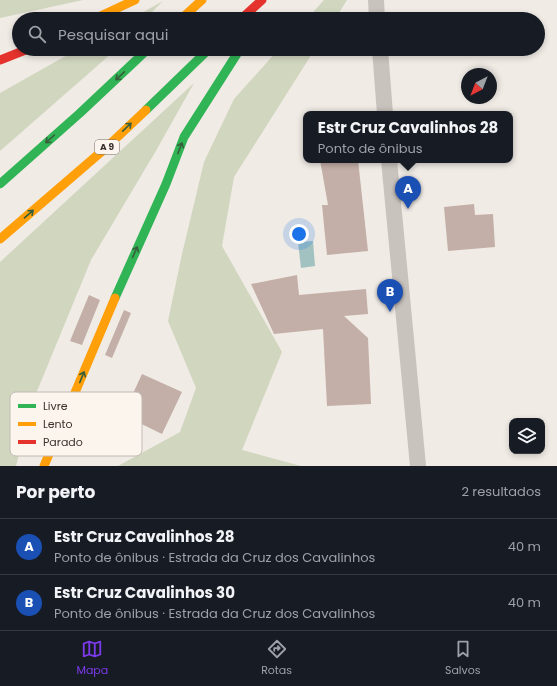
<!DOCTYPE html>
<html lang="pt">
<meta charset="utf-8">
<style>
body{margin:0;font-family:Poppins,sans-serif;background:#242831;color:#f1f3f6}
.controls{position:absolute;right:12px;bottom:12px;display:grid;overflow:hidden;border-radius:8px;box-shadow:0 2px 6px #0003}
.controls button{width:36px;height:36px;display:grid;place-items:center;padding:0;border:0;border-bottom:1px solid #363941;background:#171b24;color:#f1f3f6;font:20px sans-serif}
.compass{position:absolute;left:461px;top:68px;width:36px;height:36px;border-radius:50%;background:#171b24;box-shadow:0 2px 6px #0003;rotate:222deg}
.you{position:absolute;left:299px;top:234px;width:14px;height:14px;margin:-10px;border:3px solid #fff;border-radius:50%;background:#1a73e8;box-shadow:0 0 0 6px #1a73e833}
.badge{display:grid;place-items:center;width:26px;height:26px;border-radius:50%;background:#7c3aed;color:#fff;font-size:13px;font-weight:700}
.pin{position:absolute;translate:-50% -33px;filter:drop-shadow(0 1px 2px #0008)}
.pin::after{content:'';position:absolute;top:21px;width:14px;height:12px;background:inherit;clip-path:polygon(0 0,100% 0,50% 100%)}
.popup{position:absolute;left:303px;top:111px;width:210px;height:52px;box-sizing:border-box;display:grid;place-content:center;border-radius:8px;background:#171b24;filter:drop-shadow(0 1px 3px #0005);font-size:13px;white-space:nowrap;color:#9ea1a6}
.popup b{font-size:15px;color:#f1f3f6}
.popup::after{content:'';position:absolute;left:50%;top:100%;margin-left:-8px;border:8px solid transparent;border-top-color:#171b24}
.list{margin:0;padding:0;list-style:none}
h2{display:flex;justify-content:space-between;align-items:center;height:52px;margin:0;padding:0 16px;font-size:17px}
h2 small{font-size:13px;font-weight:400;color:#9ea1a6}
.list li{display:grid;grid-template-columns:26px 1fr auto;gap:12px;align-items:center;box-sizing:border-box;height:56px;padding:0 16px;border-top:1px solid #363941}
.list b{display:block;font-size:15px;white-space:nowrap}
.list p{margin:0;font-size:13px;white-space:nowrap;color:#9ea1a6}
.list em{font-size:13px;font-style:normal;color:#9ea1a6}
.icon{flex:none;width:22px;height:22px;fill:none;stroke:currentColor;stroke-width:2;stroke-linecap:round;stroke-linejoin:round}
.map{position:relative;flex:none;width:557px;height:466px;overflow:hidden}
.search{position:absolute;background:#171b24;box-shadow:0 2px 6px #0003;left:12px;right:12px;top:12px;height:44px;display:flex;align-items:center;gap:10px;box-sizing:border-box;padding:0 14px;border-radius:22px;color:#9ea1a6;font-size:15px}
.sheet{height:164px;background:#171b24}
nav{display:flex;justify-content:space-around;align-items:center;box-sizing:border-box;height:56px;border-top:1px solid #363941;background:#171b24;font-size:11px;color:#9ea1a6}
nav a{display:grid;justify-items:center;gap:2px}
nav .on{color:#7c3aed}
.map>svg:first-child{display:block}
.green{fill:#d1d6bf}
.water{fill:#a1c2c1}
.building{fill:#c3afa7}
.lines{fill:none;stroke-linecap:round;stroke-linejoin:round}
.street{stroke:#c9c3be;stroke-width:16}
.fast{stroke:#30b455;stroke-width:9}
.slow{stroke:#ff9f0a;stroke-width:9}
.jam{stroke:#e5322d;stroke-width:9}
.oneway{stroke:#375e3a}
.labels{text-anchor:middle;stroke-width:3;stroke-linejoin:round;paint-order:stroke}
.shield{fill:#fbf5ee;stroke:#756b66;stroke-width:1}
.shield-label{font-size:9px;font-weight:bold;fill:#3b302b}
.key{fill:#fbf5ee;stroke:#c1bab4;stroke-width:1}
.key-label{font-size:11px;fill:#3b302b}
</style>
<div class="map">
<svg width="557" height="466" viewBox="0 0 557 466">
<rect width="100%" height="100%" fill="#f0ebe5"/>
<path class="green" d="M0,0H83L0,18Z
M324,0H347L335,19H307Z
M163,1L145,19H131Z
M78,49H115L104,60L0,151V93Z
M279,49H315L234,177L222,246L282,352L242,450L301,466H118L180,432L196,388L168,321L182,254L204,162L234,99Z
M194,83L157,149L91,260L33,401L16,466H0V262Z"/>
<path class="water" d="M313,241L315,266L301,268L298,242Z"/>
<path class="building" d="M320,160H358L368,251L327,255L322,205H328Z
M474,204L475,215L493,214L495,247L448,251L444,207Z
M297,275L299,295L366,289L368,314L344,316L368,338L371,404L327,406L323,329L274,334L251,284Z
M89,295L100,300L82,345L70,341Z
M124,310L131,313L112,358L105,355Z
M142,374L182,392L162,434L123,415Z"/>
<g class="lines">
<path class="street" d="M376,0L377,19
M380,49L385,114
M389,160L418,466"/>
<path class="fast" d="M146,110L209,49
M0,184L80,113L148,49
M115,298L166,184L184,137L240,49"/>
<path class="slow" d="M94,19L135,0
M181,19L202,0
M0,239L108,146L146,110
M44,466L115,298"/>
<path class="jam" d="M241,19L262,0
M0,60L28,49"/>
</g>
<defs><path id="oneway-shaft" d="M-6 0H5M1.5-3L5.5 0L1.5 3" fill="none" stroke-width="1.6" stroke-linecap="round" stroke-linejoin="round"/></defs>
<g class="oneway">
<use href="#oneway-shaft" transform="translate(120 76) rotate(137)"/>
<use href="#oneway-shaft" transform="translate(127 127) rotate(-44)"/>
<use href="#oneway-shaft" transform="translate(50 139) rotate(138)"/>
<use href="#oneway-shaft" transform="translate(180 148) rotate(-69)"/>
<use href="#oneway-shaft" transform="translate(29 214) rotate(-41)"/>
<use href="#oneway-shaft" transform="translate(135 252) rotate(-66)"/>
<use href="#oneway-shaft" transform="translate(82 377) rotate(-68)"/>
</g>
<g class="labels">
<rect class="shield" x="95" y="140" width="24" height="14" rx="3"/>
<g class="shield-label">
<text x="107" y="150">A 9</text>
</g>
</g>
<rect x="10" y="392" width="132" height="64" rx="6" class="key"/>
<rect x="18" y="404" width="18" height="4" fill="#30b455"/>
<rect x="18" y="422" width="18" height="4" fill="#ff9f0a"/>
<rect x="18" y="440" width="18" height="4" fill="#e5322d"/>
<g class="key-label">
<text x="43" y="410">Livre</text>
<text x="43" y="428">Lento</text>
<text x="43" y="446">Parado</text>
</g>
</svg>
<div class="controls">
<button><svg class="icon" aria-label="layers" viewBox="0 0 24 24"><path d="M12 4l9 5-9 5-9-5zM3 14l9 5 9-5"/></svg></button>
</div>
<svg class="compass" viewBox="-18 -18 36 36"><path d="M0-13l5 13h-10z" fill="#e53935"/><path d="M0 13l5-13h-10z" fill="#9ea1a6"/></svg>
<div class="you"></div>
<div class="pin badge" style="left:408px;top:209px;background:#1a4fb4">A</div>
<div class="popup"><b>Estr Cruz Cavalinhos 28</b>Ponto de ônibus</div>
<div class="pin badge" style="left:390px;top:312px;background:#1a4fb4">B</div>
<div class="search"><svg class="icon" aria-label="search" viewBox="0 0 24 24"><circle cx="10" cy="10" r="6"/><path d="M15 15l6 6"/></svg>Pesquisar aqui</div>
</div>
<section class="sheet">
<h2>Por perto<small>2 resultados</small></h2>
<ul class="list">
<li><span class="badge" style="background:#1a4fb4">A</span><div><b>Estr Cruz Cavalinhos 28</b><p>Ponto de ônibus · Estrada da Cruz dos Cavalinhos</p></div><em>40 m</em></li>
<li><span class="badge" style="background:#1a4fb4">B</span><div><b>Estr Cruz Cavalinhos 30</b><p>Ponto de ônibus · Estrada da Cruz dos Cavalinhos</p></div><em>40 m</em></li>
</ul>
</section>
<nav>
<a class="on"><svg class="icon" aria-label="map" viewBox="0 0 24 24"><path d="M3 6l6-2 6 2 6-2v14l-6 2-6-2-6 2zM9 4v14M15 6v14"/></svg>Mapa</a>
<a><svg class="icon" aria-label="directions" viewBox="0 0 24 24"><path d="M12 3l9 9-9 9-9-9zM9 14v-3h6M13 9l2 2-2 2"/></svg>Rotas</a>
<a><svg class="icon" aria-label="saved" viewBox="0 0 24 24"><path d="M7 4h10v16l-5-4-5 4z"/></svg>Salvos</a>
</nav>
